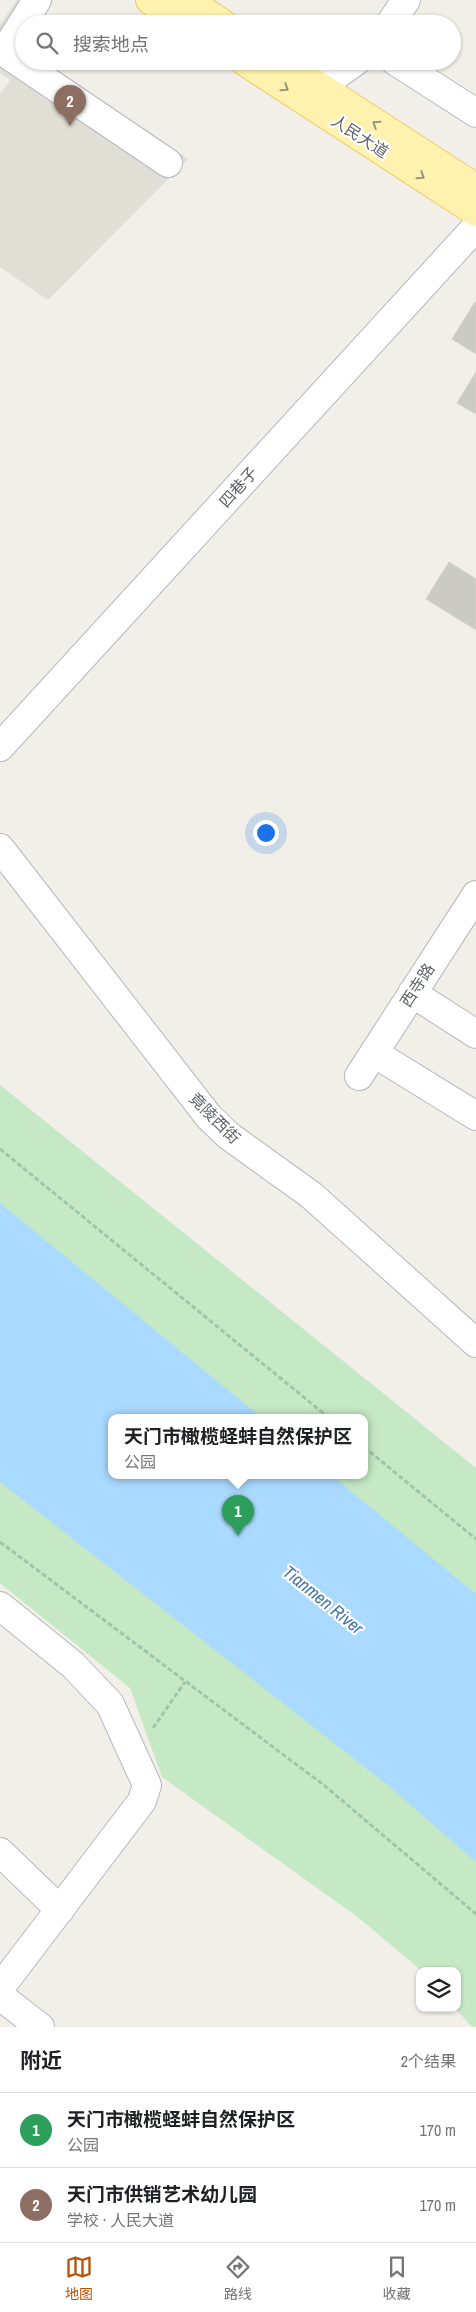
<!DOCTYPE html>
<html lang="zh">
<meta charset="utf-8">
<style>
body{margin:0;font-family:"Archivo Narrow","Noto Sans SC",sans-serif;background:#f6f6f6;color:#202124}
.controls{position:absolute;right:15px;bottom:15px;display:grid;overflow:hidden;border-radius:10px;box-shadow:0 1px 4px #0004}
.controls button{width:45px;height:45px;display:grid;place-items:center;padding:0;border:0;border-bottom:1px solid #e0e0e0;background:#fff;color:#202124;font:25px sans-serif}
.you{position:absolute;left:265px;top:832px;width:18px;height:18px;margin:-12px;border:4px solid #fff;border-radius:50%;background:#1a73e8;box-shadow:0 0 0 8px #1a73e833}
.badge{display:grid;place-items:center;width:32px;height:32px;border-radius:50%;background:#b45309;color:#fff;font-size:16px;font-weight:700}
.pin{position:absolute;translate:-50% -41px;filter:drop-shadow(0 1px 2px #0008)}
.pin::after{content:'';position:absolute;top:26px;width:18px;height:15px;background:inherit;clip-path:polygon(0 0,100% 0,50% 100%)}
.popup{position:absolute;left:108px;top:1414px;width:260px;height:65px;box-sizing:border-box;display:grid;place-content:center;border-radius:10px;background:#fff;filter:drop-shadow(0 1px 4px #0005);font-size:16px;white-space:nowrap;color:#757577}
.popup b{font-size:19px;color:#202124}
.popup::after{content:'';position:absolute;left:50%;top:100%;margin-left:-10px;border:10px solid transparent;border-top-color:#fff}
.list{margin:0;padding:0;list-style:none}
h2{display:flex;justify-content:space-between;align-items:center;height:65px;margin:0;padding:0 20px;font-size:21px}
h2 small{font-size:16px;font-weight:400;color:#757577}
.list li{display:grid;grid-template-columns:32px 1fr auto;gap:15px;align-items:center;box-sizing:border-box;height:75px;padding:0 20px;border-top:1px solid #e0e0e0}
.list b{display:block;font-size:19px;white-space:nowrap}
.list p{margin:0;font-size:16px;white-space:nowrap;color:#757577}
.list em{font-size:16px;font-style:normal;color:#757577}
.icon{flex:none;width:28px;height:28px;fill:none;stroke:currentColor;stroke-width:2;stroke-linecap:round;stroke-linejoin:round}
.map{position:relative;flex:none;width:476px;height:2027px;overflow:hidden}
.search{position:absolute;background:#fff;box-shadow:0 1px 4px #0004;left:15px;right:15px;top:15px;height:55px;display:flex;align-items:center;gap:12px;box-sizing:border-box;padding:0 18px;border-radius:28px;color:#757577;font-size:19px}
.sheet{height:215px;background:#fff}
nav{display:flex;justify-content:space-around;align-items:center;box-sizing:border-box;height:70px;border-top:1px solid #e0e0e0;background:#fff;font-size:14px;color:#757577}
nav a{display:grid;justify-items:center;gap:2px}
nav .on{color:#b45309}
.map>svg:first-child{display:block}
.education{fill:#e1ded6}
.green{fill:#c5e8c5;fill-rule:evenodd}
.water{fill:#aadaff}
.building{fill:#cccac5;stroke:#d6d1c6}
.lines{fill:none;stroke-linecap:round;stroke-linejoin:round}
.minor-casing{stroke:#b5b8bc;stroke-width:30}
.major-casing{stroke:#f2c960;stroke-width:30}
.path{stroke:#9cc7a9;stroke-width:3;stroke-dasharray:5 2.5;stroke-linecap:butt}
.minor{stroke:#fff;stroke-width:28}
.major{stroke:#fff2af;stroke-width:28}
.oneway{stroke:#979581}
.labels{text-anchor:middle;stroke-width:4.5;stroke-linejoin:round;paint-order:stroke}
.street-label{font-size:16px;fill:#5f6368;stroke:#fff}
.water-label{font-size:18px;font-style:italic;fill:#4174aa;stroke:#fff}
</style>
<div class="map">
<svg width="476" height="2027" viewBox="0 0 476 2027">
<rect width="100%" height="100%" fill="#f1efe8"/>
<path class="education" d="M17,0H53L21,47L24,49V61H43L188,159L48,300L0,267V94L10,80L0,73V25Z"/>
<path class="green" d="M0,1085L476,1468V2027H472L455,2008H457V1971H422L359,1918L162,1777L130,1688L0,1583ZM112,1417H364V1475H112Z"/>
<path class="water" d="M0,1203L261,1417H112V1475H331L476,1594V1862L389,1786L0,1482Z"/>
<path class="building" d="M475,302H476V354L452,339Z
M476,372V414L457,403Z
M449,562L476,579V630L426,599Z"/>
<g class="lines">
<defs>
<path id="minor" d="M37,0L4,52L168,163
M390,24L406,0
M395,61L476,113
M320,87L356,61
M0,747L476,227
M0,848L209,1117L229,1136L311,1195L476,1343
M412,993L476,1034
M374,1053L476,1116
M359,1076L476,895
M0,1606L73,1665L110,1704L147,1785L142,1801L0,1988
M0,1852L60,1910
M0,1996L40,2027"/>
<path id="major" d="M150,0L186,24
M187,0L223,24
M244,61L476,212
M280,61L476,188"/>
</defs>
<use href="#minor" class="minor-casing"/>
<use href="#major" class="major-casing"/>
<path class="path" d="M0,1149L328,1417
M364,1447L476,1539
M0,1542L325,1786L476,1914
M153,1728L185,1682"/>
<use href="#minor" class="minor"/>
<use href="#major" class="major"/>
</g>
<defs><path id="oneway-chevron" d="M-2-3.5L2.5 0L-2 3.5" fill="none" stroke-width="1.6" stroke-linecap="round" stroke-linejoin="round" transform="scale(1.25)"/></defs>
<g class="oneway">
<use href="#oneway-chevron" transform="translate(285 88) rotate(33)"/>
<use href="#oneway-chevron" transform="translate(376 124) rotate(-147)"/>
<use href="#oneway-chevron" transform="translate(421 176) rotate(33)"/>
</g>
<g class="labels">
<g class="street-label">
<text transform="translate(360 136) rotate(33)" y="6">人民大道</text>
<text transform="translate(238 487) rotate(-48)" y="6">四巷子</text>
<text transform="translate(417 985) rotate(-57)" y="6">西寺路</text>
<text transform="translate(215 1118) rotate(45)" y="6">竟陵西街</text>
</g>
<g class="water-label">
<text transform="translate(323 1600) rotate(39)" y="6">Tianmen River</text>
</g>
</g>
</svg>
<div class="controls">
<button><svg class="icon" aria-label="layers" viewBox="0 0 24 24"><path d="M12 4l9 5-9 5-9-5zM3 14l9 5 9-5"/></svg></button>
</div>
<div class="you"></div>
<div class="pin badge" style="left:238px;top:1536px;background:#2e9e5b">1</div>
<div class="popup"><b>天门市橄榄蛏蚌自然保护区</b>公园</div>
<div class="pin badge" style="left:70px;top:126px;background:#8d6e63">2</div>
<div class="search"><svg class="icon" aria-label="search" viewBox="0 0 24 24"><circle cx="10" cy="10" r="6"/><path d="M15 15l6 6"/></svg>搜索地点</div>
</div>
<section class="sheet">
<h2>附近<small>2个结果</small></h2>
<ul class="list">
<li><span class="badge" style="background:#2e9e5b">1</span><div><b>天门市橄榄蛏蚌自然保护区</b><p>公园</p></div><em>170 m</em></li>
<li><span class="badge" style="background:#8d6e63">2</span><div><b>天门市供销艺术幼儿园</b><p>学校 · 人民大道</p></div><em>170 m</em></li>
</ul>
</section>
<nav>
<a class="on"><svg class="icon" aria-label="map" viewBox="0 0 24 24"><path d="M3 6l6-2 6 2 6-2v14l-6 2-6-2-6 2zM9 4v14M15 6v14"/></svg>地图</a>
<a><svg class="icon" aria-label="directions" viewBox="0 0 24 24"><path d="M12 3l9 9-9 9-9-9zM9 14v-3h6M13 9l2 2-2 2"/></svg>路线</a>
<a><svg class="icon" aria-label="saved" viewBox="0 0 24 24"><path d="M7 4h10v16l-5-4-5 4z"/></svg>收藏</a>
</nav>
